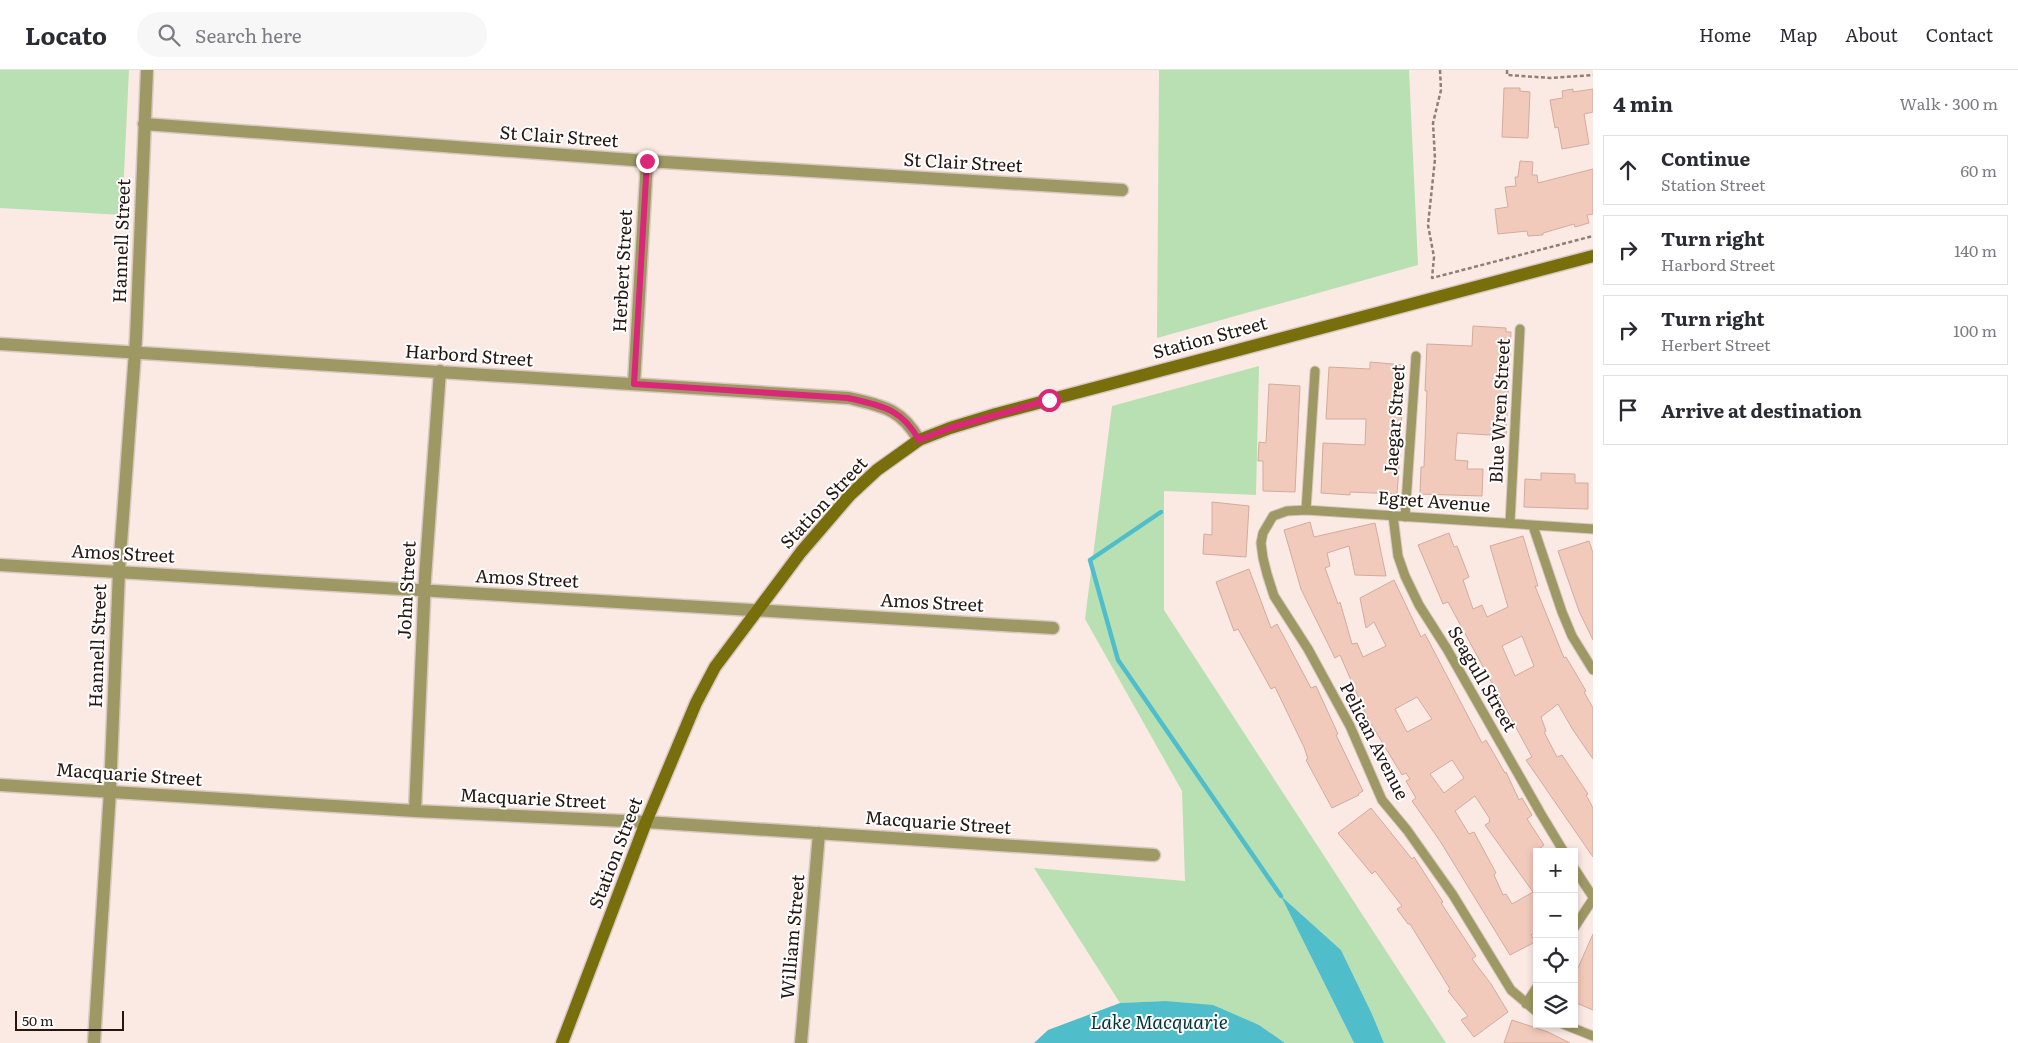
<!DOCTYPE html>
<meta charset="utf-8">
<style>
body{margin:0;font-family:Literata,serif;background:#f7f7f7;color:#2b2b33}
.controls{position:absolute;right:15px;bottom:15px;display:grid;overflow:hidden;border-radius:0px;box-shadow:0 2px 8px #0003}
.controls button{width:45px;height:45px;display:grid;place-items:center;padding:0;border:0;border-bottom:1px solid #e1e1e2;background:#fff;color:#2b2b33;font:25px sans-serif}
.scale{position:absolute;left:15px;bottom:12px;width:109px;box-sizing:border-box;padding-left:5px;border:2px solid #241611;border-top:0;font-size:14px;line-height:18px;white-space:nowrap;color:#241611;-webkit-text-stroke:4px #fff;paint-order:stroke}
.stop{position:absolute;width:15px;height:15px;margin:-11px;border:4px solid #db2777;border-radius:50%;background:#fff}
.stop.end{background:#db2777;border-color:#fff;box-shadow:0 1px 5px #0008}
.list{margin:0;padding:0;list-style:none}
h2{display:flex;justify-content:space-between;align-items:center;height:65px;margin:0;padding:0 20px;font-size:21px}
h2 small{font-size:16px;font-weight:400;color:#7c7c81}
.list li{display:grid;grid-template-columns:32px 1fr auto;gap:15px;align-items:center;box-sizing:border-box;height:70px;margin:0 10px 10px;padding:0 10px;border:1px solid #e1e1e2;border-radius:0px}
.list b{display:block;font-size:19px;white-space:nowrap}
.list p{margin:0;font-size:16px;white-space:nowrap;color:#7c7c81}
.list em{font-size:16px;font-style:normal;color:#7c7c81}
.icon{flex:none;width:28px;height:28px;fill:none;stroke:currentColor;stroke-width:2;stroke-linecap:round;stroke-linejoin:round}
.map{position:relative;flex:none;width:1593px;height:973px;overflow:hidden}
header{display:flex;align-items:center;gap:30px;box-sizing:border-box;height:70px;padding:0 25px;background:#fff;border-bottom:1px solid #e1e1e2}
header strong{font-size:24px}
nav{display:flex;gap:28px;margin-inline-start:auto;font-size:18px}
.search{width:350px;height:45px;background:#f7f7f7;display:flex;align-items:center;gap:12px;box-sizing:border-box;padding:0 18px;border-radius:28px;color:#7c7c81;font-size:19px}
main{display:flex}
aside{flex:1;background:#fff}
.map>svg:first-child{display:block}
.green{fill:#b8e0b3}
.water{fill:#50bdca}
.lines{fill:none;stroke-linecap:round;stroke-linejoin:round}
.stream{stroke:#50bdca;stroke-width:4.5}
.building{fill:#f1cabb;stroke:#d2ab9d;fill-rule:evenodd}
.lane-casing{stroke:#d9c8c2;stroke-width:11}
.street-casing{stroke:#d9c8c2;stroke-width:15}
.secondary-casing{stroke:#d9c8c2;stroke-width:15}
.path{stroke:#8d7e78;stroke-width:2.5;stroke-dasharray:4 2.5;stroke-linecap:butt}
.lane{stroke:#9e9964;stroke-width:9}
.street{stroke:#9e9964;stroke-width:12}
.secondary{stroke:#786f0c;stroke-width:12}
.route{stroke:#db2777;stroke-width:6}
.labels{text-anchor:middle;stroke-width:4;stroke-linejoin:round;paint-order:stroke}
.street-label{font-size:18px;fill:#241611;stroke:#fff}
.water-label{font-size:19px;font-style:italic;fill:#00363b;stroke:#fff}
</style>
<header>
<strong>Locato</strong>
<div class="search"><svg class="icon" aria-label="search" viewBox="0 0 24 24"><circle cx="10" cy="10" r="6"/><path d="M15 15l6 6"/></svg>Search here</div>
<nav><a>Home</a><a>Map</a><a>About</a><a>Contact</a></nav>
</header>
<main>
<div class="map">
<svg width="1593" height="973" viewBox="0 0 1593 973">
<rect width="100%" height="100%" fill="#fbeae4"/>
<path class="green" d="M0,0H129L122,145L0,138Z
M1159,0H1409L1418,195L1157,268Z
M1259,296L1256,425L1164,421V540L1446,973H1384L1372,944L1341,880L1282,827L1354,973H1285L1259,955L1165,931L1120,933L1034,798L1185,811L1182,721L1085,549L1112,336Z"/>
<path class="water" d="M1281,826L1341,880L1372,944L1384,973H1354Z
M1165,931L1213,935L1259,955L1285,973H1034L1048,960L1120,933Z"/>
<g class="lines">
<path class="stream" d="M1161,442L1090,490L1118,590L1281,826"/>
</g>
<path class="building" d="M1504,18H1520V21L1530,22L1528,68L1502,67Z
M1573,19V22L1593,19V42L1584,44L1589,74L1562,79L1558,57L1555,58L1550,30L1563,28L1562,21Z
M1520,91L1533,92L1532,105H1537L1538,113L1593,99V144L1587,145L1589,153L1575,157L1574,154L1543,163V165L1528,166L1527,161L1498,164L1495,139L1508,137L1505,117L1516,116L1515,107H1518Z
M1473,256L1506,258V262H1511L1506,366L1457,363L1455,390L1468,391L1467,399H1483L1482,426L1420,424L1421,397H1424L1427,321H1425L1427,274L1472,276Z
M1370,292L1404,295L1403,311H1400L1399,332H1402L1401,368L1397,424L1350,422V425L1321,423L1323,373L1365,375L1366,349H1326L1329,297L1370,299Z
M1269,314L1300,316L1295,422L1263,421V391H1258L1259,372L1266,373Z
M1541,403L1575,404V413H1588V439L1524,437L1525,409L1541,410Z
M1212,432L1249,436L1246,487L1203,484L1204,464L1212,465Z
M1310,452L1314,467L1375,453L1386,506L1355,505L1349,476L1327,483L1330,496L1325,498L1338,534L1340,532L1352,574L1357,573L1363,587L1386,576L1374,552L1366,558L1360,528L1394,510L1421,567L1425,564L1482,673L1486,670L1505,703L1506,702L1519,730L1522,728L1532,745L1527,749L1544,775L1537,781V862L1531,865L1535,872L1510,885L1440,771L1412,731L1416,728L1406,711L1410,709L1406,703L1402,705L1368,649L1340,585L1335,588L1301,519L1284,460ZM1417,627L1432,649L1407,662L1395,639ZM1452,690L1464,708L1444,723L1430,704ZM1475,726L1490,749L1489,750L1490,752L1485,755L1533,822L1512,834L1506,824L1503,825L1494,805L1496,803L1474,762L1469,764L1455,741Z
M1449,463L1454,477L1457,476L1469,507L1463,510L1473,539L1482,535L1487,547L1508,537L1490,476L1523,466L1538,516H1535L1564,588L1566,587L1586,621L1584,622L1593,638V689L1573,660L1558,634L1541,647L1546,661L1544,662L1557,687L1562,685L1588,724L1586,725L1593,738V787L1526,690L1532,687L1448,532L1443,534L1418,475ZM1522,566L1534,596L1515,606L1502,576Z
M1589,471L1593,483V570L1579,541L1558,481Z
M1249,499L1271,558L1277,554L1311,618L1316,616L1338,664L1336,665L1363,721L1358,724L1359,725L1332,738L1306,690L1308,689L1304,677L1275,617L1271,619L1238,559L1234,561L1216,512Z
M1371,738L1412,789L1414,787L1443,832L1441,833L1476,886L1472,889L1491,914L1508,942L1474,967L1461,950L1468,946L1448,921L1450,919L1410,854H1408L1397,839L1402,836L1375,801L1372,804L1338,763Z
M1593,864V940L1574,932V907Z
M1512,950L1548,962L1570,973H1504Z"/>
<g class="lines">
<defs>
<path id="lane" d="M1306,440L1315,301
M1393,446L1398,486L1405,506L1419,535L1447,579L1541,744L1564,782
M1405,447L1416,286
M1510,453L1520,259
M1533,456L1562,542L1572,566L1593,600
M1574,798L1593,827
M1574,858L1593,829
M1526,934L1537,917
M1537,942L1511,920L1453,825L1407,760L1382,730L1350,656L1308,579L1274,526L1267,504L1263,488L1261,473L1263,463L1273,446L1287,441L1306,440L1593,459
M1563,954L1593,966"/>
<path id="street" d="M144,54L647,91L1122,120
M0,274L849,328C882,336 901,338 919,370
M634,314L647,91
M0,495L1053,558
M0,715L415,741L646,752L1154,785
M415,741L425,508L440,301
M94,973L110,721L119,501L136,268L147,0
M801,973L819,763"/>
<path id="secondary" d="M562,973L646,752L696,633L715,597L801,482L850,425L877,400L919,370L950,358L996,344L1593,186"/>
</defs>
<use href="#lane" class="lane-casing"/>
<use href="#street" class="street-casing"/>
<use href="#secondary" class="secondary-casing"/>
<path class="path" d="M1440,0L1441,20L1433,53L1435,89L1428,155L1434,187L1432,208L1593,166
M1507,0V5L1551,8L1593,5"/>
<use href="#lane" class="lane"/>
<use href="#street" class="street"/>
<use href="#secondary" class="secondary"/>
</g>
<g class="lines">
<path class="route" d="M647,91L634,314L848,328C882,336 901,338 919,370L950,358L1049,330"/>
</g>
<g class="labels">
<g class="street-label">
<text transform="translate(559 67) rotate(4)" y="6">St Clair Street</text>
<text transform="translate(963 93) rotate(3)" y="6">St Clair Street</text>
<text transform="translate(122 171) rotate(-88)" y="6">Hannell Street</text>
<text transform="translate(623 201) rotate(-87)" y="6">Herbert Street</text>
<text transform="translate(1210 268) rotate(-15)" y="6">Station Street</text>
<text transform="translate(469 286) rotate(4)" y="6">Harbord Street</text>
<text transform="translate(1500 341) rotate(-87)" y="6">Blue Wren Street</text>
<text transform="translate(1395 350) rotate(-86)" y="6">Jaegar Street</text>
<text transform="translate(1434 432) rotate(4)" y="6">Egret Avenue</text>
<text transform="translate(824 433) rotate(-47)" y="6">Station Street</text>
<text transform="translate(123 484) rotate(3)" y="6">Amos Street</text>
<text transform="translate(527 509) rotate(3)" y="6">Amos Street</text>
<text transform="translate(407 520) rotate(-87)" y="6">John Street</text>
<text transform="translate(932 533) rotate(3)" y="6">Amos Street</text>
<text transform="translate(98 576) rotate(-88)" y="6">Hannell Street</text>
<text transform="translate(1482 609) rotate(60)" y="6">Seagull Street</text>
<text transform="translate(1374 671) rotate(63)" y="6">Pelican Avenue</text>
<text transform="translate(129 705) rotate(4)" y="6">Macquarie Street</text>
<text transform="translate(533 729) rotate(3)" y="6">Macquarie Street</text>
<text transform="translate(938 753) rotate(4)" y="6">Macquarie Street</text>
<text transform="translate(616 783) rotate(-69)" y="6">Station Street</text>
<text transform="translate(793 867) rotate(-85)" y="6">William Street</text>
</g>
<g class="water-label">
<text x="1159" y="959">Lake Macquarie</text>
</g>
</g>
</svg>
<div class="controls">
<button>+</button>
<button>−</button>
<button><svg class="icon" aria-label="locate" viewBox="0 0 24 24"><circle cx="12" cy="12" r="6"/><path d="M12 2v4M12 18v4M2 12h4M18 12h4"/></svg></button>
<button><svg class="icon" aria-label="layers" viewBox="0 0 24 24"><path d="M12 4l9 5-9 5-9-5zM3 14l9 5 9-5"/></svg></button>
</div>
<div class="scale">50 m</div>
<div class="stop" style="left:1049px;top:330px"></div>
<div class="stop end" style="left:647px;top:91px"></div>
</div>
<aside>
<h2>4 min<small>Walk · 300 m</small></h2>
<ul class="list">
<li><svg class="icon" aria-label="ahead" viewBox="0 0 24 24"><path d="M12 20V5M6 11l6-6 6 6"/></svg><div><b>Continue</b><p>Station Street</p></div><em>60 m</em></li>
<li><svg class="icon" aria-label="right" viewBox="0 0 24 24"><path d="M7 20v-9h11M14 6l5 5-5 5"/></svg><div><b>Turn right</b><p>Harbord Street</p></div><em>140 m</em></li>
<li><svg class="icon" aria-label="right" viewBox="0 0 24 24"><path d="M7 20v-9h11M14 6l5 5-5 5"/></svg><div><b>Turn right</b><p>Herbert Street</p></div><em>100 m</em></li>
<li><svg class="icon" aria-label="arrive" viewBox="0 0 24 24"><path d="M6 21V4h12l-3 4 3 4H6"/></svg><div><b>Arrive at destination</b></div></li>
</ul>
</aside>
</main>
